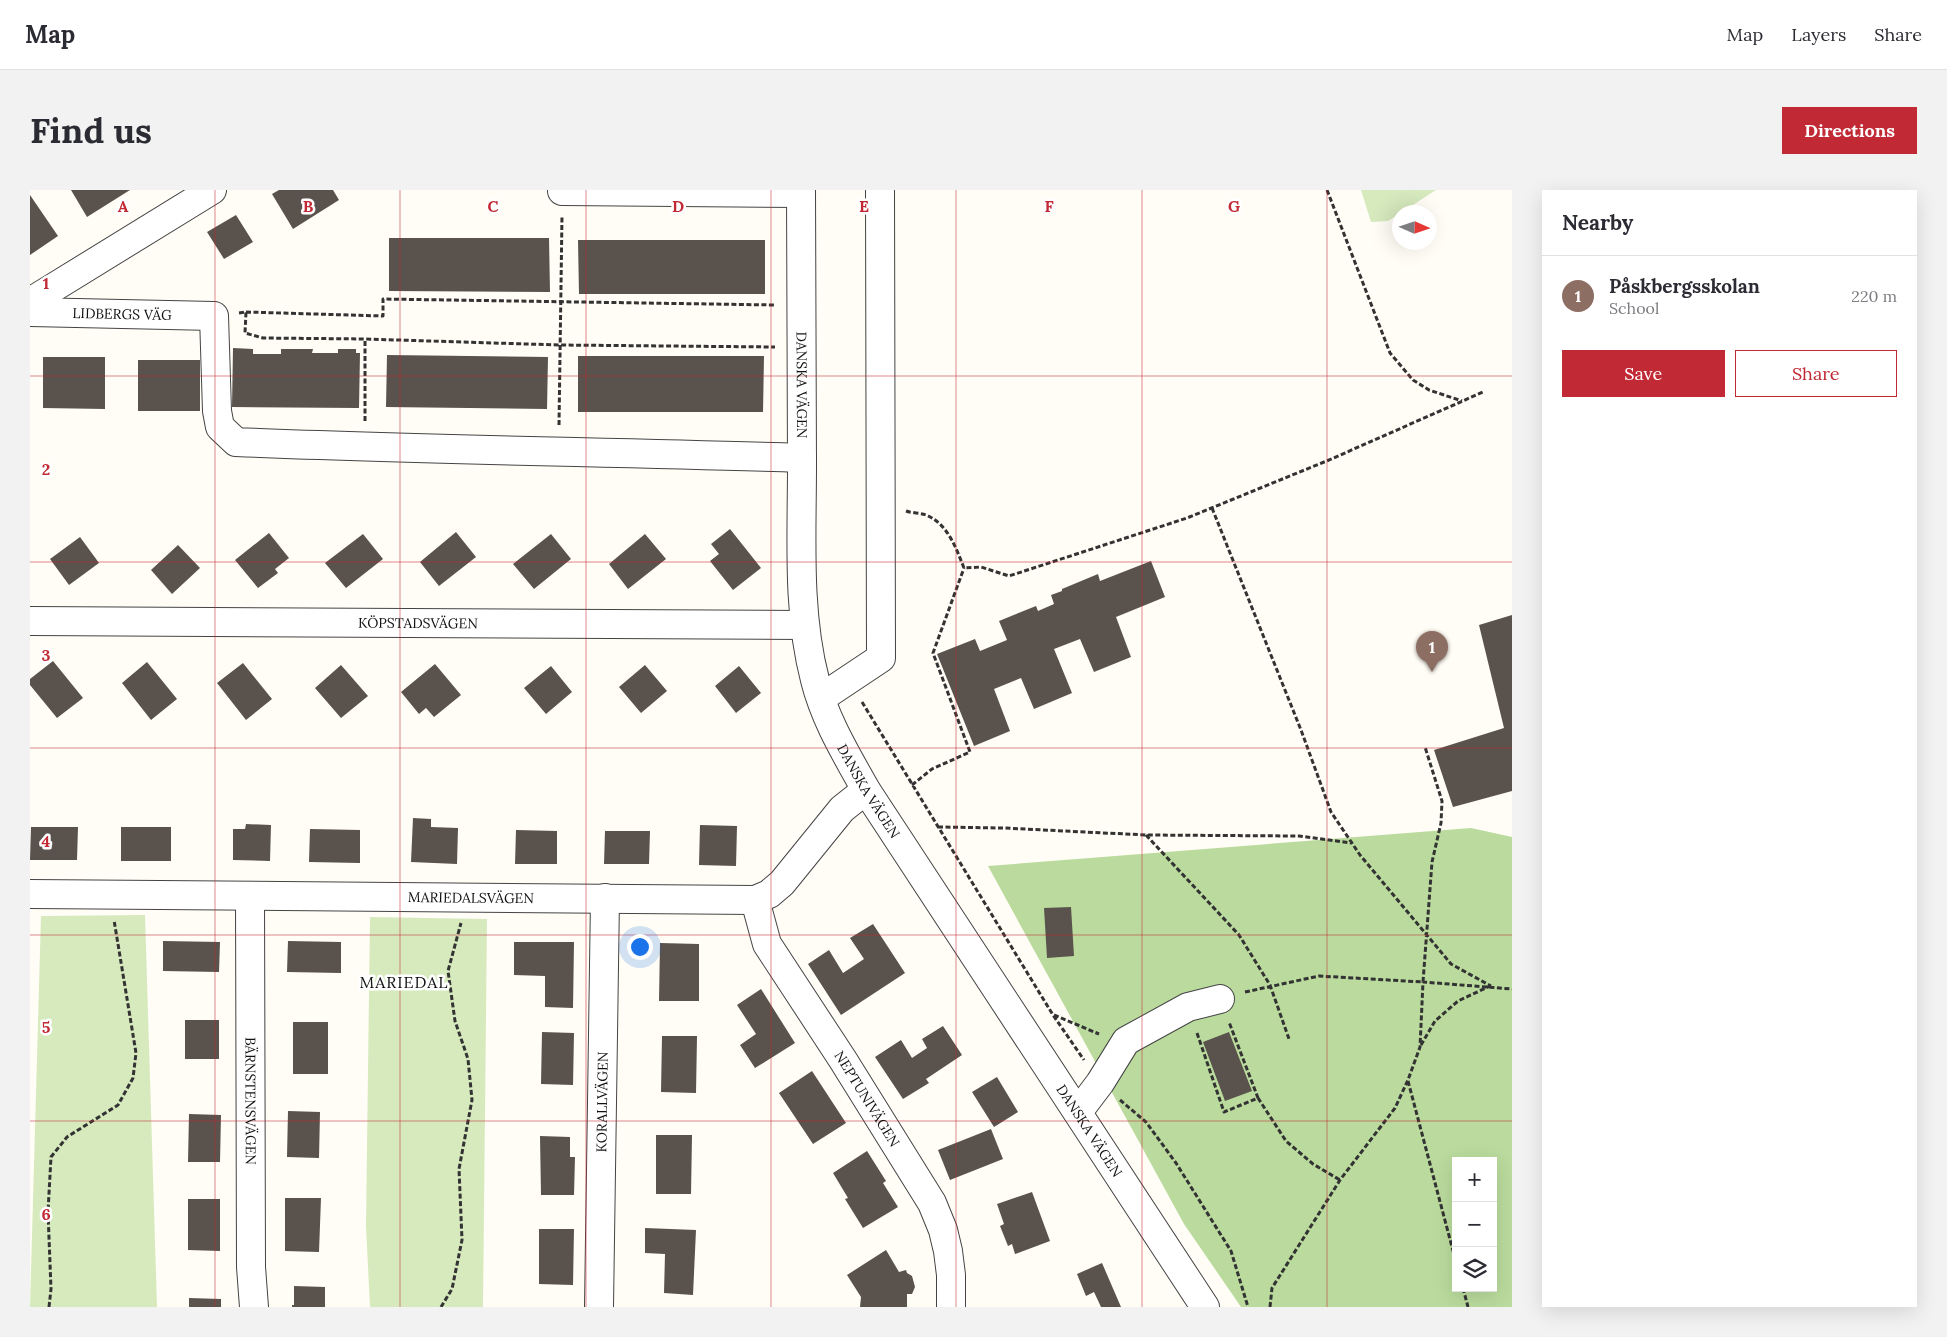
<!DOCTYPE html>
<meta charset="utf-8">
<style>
body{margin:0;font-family:Lora,serif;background:#f2f2f3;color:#2b2b33}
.controls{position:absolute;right:15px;bottom:15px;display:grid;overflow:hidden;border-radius:0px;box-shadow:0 5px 20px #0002}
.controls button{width:45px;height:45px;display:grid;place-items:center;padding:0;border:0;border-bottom:1px solid #e1e1e2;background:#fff;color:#2b2b33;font:25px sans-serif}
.compass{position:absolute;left:1362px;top:15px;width:45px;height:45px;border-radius:50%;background:#fff;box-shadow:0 5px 20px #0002;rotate:93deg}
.you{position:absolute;left:609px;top:756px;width:18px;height:18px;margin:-12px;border:4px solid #fff;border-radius:50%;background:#1a73e8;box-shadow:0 0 0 8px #1a73e833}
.badge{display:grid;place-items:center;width:32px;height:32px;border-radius:50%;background:#c12934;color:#fff;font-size:16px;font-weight:700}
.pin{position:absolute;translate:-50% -41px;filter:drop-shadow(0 1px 2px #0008)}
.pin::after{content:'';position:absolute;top:26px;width:18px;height:15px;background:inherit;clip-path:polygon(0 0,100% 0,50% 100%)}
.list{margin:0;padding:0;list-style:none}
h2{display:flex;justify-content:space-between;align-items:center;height:65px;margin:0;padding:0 20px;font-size:21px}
h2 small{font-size:16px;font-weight:400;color:#7c7c81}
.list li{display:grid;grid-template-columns:32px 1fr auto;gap:15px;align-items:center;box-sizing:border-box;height:80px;padding:0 20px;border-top:1px solid #e1e1e2}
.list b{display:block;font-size:19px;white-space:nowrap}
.list p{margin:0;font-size:16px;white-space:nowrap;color:#7c7c81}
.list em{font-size:16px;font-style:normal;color:#7c7c81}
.actions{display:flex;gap:10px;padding:15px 20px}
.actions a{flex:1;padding:11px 0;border:1px solid #c12934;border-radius:0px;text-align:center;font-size:18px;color:#c12934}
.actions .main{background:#c12934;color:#fff}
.icon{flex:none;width:28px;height:28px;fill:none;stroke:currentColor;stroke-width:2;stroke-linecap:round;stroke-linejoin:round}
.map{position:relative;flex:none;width:1482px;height:1117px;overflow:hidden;border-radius:0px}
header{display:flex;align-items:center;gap:30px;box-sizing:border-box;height:70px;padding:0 25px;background:#fff;border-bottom:1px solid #e1e1e2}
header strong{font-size:24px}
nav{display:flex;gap:28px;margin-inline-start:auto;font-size:18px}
.intro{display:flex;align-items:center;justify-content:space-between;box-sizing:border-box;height:120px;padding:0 30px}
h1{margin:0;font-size:35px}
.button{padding:12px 22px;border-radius:0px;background:#c12934;color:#fff;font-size:18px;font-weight:700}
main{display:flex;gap:30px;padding:0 30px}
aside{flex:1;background:#fff;border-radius:0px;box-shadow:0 5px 20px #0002}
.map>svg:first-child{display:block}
.green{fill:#d6eabe}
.forest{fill:#badb9d;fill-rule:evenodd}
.building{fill:#5a524d}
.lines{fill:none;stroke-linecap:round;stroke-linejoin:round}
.minor-casing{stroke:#444;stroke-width:30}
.path{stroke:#333;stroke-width:3;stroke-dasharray:5 2.5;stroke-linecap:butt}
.minor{stroke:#fff;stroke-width:28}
.grid{fill:none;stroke:#c12934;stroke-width:1;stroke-opacity:0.55}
.labels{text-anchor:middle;stroke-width:5;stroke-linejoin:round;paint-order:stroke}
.street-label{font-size:14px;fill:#111;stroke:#fff}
.quarter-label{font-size:16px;letter-spacing:1px;fill:#111;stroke:#fff}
.grid-label{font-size:16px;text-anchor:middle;font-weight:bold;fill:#c12934;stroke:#fff;stroke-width:5;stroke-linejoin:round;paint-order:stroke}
</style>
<header>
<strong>Map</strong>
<nav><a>Map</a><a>Layers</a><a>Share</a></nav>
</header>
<div class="intro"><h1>Find us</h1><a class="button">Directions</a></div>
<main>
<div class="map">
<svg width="1482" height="1117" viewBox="0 0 1482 1117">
<rect width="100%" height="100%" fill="#fffdf5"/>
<path class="green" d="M1331,0H1406L1358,31L1341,32Z
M115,725L127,1117H0L11,726Z
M340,727L457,729L453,1117H340L336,1036Z"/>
<path class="forest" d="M1441,638L1482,647V1117H1211L1154,1034L958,676ZM1426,971H1463V1098H1426Z"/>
<path class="building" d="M41,0H100L57,27Z
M249,0H303L309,10L263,39L242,4Z
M0,5L28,46L0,65Z
M206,25L223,52L194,69L177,42Z
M359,48H519L520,102L359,101Z
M548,50H735V104H549Z
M203,158L223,159V164H251V159H283L282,163H308V159H326V163H330L329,218L202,217Z
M357,165L518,167L517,219L356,217Z
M548,166H734L733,222H548Z
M13,167H75V219L13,218Z
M108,170H170V221H108Z
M700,339L731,378L703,400L680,371L689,364L681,354Z
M426,342L446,367L409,396L390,372Z
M239,343L259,368L245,379L248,383L228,398L205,370Z
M333,344L353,369L316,398L295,373Z
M521,344L541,369L504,399L483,374Z
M615,344L636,369L598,399L579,374Z
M50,347L69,373L39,395L20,369Z
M148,355L170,378L142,404L121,380Z
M1121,371L1135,407L1086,427L1101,467L1064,482L1050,449L1024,459L1042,503L1004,519L991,488L964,499L980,541L944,556L907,464L945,449L950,461L977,450L969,431L1006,416L1008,421L1024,414L1021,405L1032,401V399L1068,384L1070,391Z
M1482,425V601L1423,617L1404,560L1474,538L1449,435Z
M23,471L53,508L27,528L0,495V489Z
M117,472L147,509L121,530L92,493Z
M213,473L242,509L216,530L187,493Z
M405,474L431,505L404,527L396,518L389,524L371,502Z
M311,475L338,506L311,528L285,498Z
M615,475L637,501L611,523L589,497Z
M521,476L542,502L516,524L494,498Z
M709,476L731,503L706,523L685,496Z
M383,628L401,629V637L428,638L427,674L381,672Z
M216,634L241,635L240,671L203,670V639H215Z
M670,635L707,636L706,676L669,675Z
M1,637H48L47,670H0Z
M91,637H141V671H91Z
M280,639L330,640V673L279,672Z
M486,640L527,641V674H485Z
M575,641H620L619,674H574Z
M1041,717L1044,766L1017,768L1014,718Z
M843,734L875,783L811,825L778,774L799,760L813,783L834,769L820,748Z
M133,751L190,752L189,782L133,781Z
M258,751L311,752V783L257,782Z
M484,752H544L543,818L515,817V786L484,785Z
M630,753L669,754V811H629Z
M731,799L765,853L725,878L710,855L726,844L707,815Z
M155,830H189V869H155Z
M263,832H298V884H263Z
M913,836L932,865L896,889L899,893L873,909L845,867L871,850L882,868L897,858L892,849Z
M512,842L544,843L543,895L511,894Z
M1199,842L1222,901L1195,911L1173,852Z
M632,846H667L666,903L631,902Z
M782,881L816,933L783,954L749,903Z
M967,887L988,922L964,937L942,902Z
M258,921L290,922L289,968L257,967Z
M159,924L191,925L190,972H158Z
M961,939L973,969L920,990L908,960Z
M626,945H662L661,1004H626Z
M510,946L540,947V967H545L544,1005H511Z
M837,961L856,991L853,993L868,1017L833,1038L815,1009L818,1008L803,983Z
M1002,1002L1020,1051L985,1064L982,1054L978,1056L970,1036L974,1034L967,1014Z
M255,1008H291L289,1062L255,1061Z
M158,1009H190V1061L158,1060Z
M615,1038L666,1040L663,1105L634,1103L635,1064L615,1063Z
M509,1039H544L543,1095L509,1094Z
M856,1060L869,1082L876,1080L877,1083L882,1086L885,1097L882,1104H877V1117H830L831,1107L817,1085Z
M1072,1073L1091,1117H1071L1064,1102L1056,1106L1047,1084Z
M264,1096L295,1097V1117H262V1115H264Z
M159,1108L191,1109V1117H159Z"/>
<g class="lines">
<defs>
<g id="minor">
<path id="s1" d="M771,0C771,92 772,184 772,276C772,347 767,421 785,490C795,530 816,564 836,600L1175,1117"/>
<path d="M532,1L771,3"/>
<path d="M0,112L182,0"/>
<path id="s2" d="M0,122L184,126L187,221L190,237L206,252C394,260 583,262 772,268"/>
<path id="s3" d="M0,431L774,435"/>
<path d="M791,508L851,468L850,0"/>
<path id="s4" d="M0,704L725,710L739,704L752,693L812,619L836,600"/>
<path id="s5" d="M220,706L221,1077L224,1117"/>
<path id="s6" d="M725,710L737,754L813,870L902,1013L913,1040L918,1061L921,1085V1117"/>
<path d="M1048,922L1070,893L1096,851L1158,817L1190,809"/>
<path id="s7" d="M569,1117L575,708"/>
</g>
</defs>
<use href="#minor" class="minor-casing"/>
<path class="path" d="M1297,0L1360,163L1383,190L1399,200L1432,211
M216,122L353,126V109L745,115
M209,123L216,122L215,143L233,148L335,149L529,155L745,157
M335,231V149
M529,235L532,26
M1182,318L1271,540L1301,622L1330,665L1421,774L1461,796
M876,321C882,323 890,323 896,325C918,334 926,358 934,378L951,377L979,386L1157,328L1299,270L1453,202
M832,512L1023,825L1054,870
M882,595L902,579L940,562L903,463L934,378
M908,637L973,638L1116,645L1269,646L1321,653
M1116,645L1209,745L1240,795L1259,849
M1215,802L1289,786L1393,792L1402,672L1411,633L1412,611L1395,557
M1024,825L1069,844
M1167,843L1194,922L1228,908L1199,832
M1391,855L1405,831L1428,811L1460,796
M1378,891L1426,1072
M1228,908L1256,951L1283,974L1310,990
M1090,910L1116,932L1146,973L1201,1061L1218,1117
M1433,1098L1438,1117
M19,1117L21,1099L18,1022L21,967L37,947L88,915L103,888L106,863L84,730
M411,1117L422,1099L432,1050L429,979L442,910L438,869L425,831L418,781L431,733
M1240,1117L1242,1098L1310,990L1365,918L1378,890L1390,857L1393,792L1482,799"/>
<use href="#minor" class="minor"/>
</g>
<path class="grid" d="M185,0V1117M370,0V1117M556,0V1117M741,0V1117M926,0V1117M1112,0V1117M1297,0V1117M0,186H1482M0,372H1482M0,558H1482M0,745H1482M0,931H1482"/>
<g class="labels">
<g class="street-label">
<text dy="5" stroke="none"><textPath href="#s2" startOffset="92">LIDBERGS VÄG</textPath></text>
<text dy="5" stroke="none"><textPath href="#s1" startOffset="195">DANSKA VÄGEN</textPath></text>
<text dy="5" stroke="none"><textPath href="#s3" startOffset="388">KÖPSTADSVÄGEN</textPath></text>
<text dy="5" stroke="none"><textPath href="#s1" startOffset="615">DANSKA VÄGEN</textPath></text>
<text dy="5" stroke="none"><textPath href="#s4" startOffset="441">MARIEDALSVÄGEN</textPath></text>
<text dy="5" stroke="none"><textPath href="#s6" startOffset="230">NEPTUNIVÄGEN</textPath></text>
<text dy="5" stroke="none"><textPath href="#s5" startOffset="205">BÄRNSTENSVÄGEN</textPath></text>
<text dy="5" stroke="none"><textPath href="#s7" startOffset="205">KORALLVÄGEN</textPath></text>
<text dy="5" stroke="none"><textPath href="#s1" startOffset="1020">DANSKA VÄGEN</textPath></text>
</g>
<g class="quarter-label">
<text x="374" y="798">MARIEDAL</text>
</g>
</g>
<g class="grid-label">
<text x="93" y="22">A</text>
<text x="278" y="22">B</text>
<text x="463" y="22">C</text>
<text x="648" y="22">D</text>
<text x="834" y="22">E</text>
<text x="1019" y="22">F</text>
<text x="1204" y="22">G</text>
<text x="16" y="99">1</text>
<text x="16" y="285">2</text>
<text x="16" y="471">3</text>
<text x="16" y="657">4</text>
<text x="16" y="843">5</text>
<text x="16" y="1030">6</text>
</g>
</svg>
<div class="controls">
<button>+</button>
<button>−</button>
<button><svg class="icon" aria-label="layers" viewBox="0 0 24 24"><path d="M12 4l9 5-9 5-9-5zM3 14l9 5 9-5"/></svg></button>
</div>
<svg class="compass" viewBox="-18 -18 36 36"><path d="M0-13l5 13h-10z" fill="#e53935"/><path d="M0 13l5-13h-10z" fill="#7c7c81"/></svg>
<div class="you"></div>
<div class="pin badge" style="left:1402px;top:482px;background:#8d6e63">1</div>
</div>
<aside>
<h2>Nearby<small></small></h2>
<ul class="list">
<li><span class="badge" style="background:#8d6e63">1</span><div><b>Påskbergsskolan</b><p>School</p></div><em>220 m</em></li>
</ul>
<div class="actions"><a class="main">Save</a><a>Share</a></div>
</aside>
</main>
